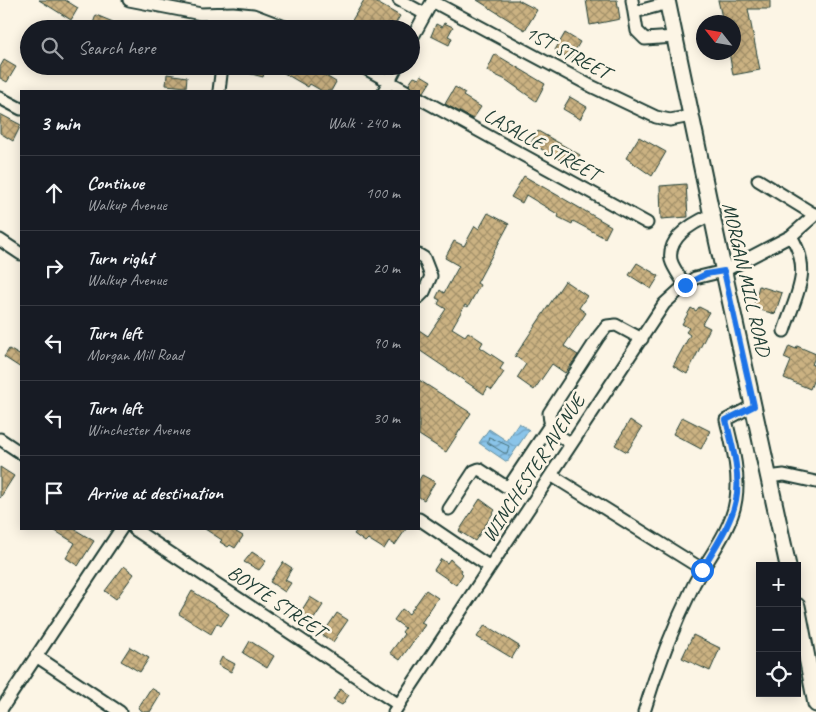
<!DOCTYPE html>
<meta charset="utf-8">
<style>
body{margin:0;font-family:Caveat,sans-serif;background:#242831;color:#f1f3f6}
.controls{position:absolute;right:15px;bottom:15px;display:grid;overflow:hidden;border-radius:0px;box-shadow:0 2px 12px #0003}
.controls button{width:45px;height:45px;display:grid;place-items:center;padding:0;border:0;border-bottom:1px solid #363941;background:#171b24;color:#f1f3f6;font:25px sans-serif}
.compass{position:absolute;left:696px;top:15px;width:45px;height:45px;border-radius:50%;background:#171b24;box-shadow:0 2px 12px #0003;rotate:301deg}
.stop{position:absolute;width:15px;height:15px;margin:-11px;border:4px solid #1a73e8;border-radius:50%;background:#fff}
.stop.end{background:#1a73e8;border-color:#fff;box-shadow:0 1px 5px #0008}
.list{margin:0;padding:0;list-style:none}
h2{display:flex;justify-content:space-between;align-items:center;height:65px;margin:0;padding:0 20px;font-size:21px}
h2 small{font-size:16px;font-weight:400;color:#9ea1a6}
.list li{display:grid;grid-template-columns:32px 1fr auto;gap:15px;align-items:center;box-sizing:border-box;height:75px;padding:0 20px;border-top:1px solid #363941}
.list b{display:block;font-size:19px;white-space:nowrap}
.list p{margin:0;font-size:16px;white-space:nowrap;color:#9ea1a6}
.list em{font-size:16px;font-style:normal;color:#9ea1a6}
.icon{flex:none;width:28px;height:28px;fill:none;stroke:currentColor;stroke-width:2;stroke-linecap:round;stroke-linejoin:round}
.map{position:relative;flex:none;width:816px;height:712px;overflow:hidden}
.search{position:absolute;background:#171b24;box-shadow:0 2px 12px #0003;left:20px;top:20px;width:400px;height:55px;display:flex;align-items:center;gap:12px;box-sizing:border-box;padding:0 18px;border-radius:28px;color:#9ea1a6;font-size:19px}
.panel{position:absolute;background:#171b24;box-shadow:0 2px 12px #0003;left:20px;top:90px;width:400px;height:440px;border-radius:0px}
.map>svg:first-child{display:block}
.water{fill:url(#water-waves);stroke:#5f8ea1}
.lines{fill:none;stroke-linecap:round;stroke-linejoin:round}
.shore{stroke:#4a737c;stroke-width:1}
.building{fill:url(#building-cross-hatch);stroke:#1f3d34}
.minor-casing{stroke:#1f3d34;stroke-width:15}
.major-casing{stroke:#1f3d34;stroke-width:19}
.minor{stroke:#fcf5e5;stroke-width:11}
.major{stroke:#fcf5e5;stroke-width:15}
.route{stroke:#1a73e8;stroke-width:6}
.labels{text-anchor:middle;stroke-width:5;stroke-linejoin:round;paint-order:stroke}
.street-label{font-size:20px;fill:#1f3d34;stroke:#fcf5e5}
</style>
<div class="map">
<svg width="816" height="712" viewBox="0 0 816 712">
<defs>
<pattern id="water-waves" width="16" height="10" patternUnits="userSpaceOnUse" patternTransform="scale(1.25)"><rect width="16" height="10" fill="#8ac4e9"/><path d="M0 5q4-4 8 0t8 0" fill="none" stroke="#70a0be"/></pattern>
<pattern id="building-cross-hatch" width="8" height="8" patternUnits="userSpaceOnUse" patternTransform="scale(1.25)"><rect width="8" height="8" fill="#cbb282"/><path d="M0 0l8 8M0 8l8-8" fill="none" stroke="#a4926b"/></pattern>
</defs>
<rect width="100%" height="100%" fill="#fcf5e5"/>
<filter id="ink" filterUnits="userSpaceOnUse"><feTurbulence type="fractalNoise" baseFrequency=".02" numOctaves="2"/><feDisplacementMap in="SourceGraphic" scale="10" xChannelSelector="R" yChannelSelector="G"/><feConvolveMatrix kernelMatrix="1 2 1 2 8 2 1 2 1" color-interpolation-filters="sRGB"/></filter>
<g filter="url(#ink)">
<path class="water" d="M519,423L529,430L507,462L479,443L489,429L507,441Z"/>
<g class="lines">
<path class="shore" d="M489,437L509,446L507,453H504L488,443Z"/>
</g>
<path class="building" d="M39,0H65L78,8L71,20Z
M364,0H372L400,16L392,29H376L369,25L367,29H347Z
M477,0H518L537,10L525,30Z
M586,0H617L620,19L590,25Z
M718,0H770V9H748L760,70L733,75L729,52H734V22H723Z
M96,15L113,22L111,29H91Z
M444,23L453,27L448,36L452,38L449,45L431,36L436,24L442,27Z
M565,33L580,42L570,59L555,50Z
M495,54L545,84L536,101L506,80L487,71Z
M4,60L16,67L7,82L0,78V67Z
M234,66H266L263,77L233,69Z
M272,66H309L336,82L331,91H322L310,84L308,87Z
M167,74L187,77L186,87L166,85Z
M421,75L431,81L424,92L415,91L409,84L414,77L419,79Z
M455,87L465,93L463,96L481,107L473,119L445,104Z
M570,97L587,107L580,119L563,109Z
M0,114L21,125L13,141L0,133Z
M538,131L580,155L572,167L531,143Z
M639,137L666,152L652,176L626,158Z
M524,176L611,226L605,238L573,221L572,224L558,217L559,215L526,195L522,203L511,197Z
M686,184L688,217L661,219L660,186Z
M488,213L509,224L477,283L480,285L468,307L465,305L452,328L465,336L468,332L483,342L480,347L504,363L500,369L504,372L492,390L488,387L484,394L419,350V330L428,336L446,309L438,304L440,300L436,298L440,290L444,293L459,266L445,258L454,241L464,246L475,226L479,229Z
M637,263L659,276L651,289L629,275Z
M565,281L587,296L579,308L586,313L564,346L578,355L565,373L552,364L534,390L517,378L526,364L515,356Z
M759,286L782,293L775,314L753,308Z
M699,307L709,312L702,324L710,328L687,374L673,366L690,335L686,332L689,328L682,324L691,308L696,311Z
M789,346L796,349L797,346L816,354L812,365L816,366V374L810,389L784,378L791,361L784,358Z
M9,349L21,356V368L4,357Z
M419,380L471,413L446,452L419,435Z
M682,417L710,431L701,449L673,434Z
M630,420L642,428L627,452L615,445Z
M0,467L14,476L0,498Z
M422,475L435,482L424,500L419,497V480Z
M480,499L495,510L475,541L459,531Z
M52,529H74L94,541L78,566L66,558L75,543Z
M205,529H231L243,536L235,548L230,545L228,547L220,542L222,540Z
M358,529H406L395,545L389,541L384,549L368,539L365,542L354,534Z
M252,552L266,561L259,570L244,562Z
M441,559L447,563L450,559L462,570L461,572L463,574L456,585L434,570Z
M283,562L292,568L285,580L291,583L285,592L270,582Z
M124,566L134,574L116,599L105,591Z
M426,590L438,598L421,623L425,625L400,660L390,653L404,634L402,632L405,628L394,620L402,609L409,614Z
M192,591L229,614L221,626L217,623L211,634L179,614Z
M310,597L323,605L310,625L297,618Z
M337,613L348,620L333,642L322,635Z
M485,625L519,646L512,658L477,637Z
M693,635L720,648L710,671L682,658Z
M250,641L274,656L267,668L243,653Z
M130,647L149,658L140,672L121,661Z
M222,657L235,664L231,672L218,665Z
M151,688L161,694L150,712H144L138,708Z
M340,689L349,695L342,705L333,700Z"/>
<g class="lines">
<defs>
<path id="minor" d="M129,0L201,14L233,13L253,15L290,29
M399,0L425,14
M632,0L637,31L645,39L675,37
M432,1L591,86L656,117L670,120L691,116
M635,12L668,3
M224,29L225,13
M411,40L433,0
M361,66L406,91
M219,91L222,66
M384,91L397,66
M0,98L21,109
M419,98L647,223
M758,180L815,215
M0,240L21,254
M419,255L424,258L431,276L424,292L419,297
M685,285C681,278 673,268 671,260C667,237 695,222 711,215
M784,331C796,294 813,272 791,236
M0,439L21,453
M571,444C557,434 550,432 549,413L599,336L607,326L616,325L642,339
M551,475L702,569
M768,477L784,475L816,482
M449,509L474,471L479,469L505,486L510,485L550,425
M419,519L490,567
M134,529L399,705
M36,656L120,712
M0,711L121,529
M394,712L664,304L685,285L695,278L724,271L791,236L816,214
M644,712C657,668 674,625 694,584C708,558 732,529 736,499C740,473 732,445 726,420L754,405"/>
<path id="major" d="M667,0L717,240L788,566
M797,606L816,704"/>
</defs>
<use href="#minor" class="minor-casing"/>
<use href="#major" class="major-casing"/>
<use href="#minor" class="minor"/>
<use href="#major" class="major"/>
</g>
</g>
<g class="lines" filter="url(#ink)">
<path class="route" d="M685,285L706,274L724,271L754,406L726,420C732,444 741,475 736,500C731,525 714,548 702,570"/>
</g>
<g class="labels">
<g class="street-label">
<text transform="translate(568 52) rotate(28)" y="7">1ST STREET</text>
<text transform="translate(542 144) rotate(29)" y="7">LASALLE STREET</text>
<text transform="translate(747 279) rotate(77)" y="7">MORGAN MILL ROAD</text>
<text transform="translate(533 468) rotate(-57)" y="7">WINCHESTER AVENUE</text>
<text transform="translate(277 601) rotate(34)" y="7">BOYTE STREET</text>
</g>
</g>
</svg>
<div class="controls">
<button>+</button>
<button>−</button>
<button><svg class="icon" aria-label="locate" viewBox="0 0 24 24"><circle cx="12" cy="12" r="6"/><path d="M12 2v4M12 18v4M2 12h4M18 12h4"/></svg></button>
</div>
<svg class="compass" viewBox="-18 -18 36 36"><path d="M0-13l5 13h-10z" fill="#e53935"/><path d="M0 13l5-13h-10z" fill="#9ea1a6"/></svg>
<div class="stop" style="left:702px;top:570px"></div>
<div class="stop end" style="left:685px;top:285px"></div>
<div class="search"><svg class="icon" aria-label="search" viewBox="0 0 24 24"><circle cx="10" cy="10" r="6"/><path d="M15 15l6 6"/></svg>Search here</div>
<section class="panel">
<h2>3 min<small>Walk · 240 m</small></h2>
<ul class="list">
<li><svg class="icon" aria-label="ahead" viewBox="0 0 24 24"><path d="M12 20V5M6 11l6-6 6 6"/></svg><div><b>Continue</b><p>Walkup Avenue</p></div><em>100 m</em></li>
<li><svg class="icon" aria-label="right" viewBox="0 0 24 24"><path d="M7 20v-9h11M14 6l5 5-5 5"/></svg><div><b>Turn right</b><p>Walkup Avenue</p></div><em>20 m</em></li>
<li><svg class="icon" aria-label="left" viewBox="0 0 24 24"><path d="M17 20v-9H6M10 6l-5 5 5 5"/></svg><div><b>Turn left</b><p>Morgan Mill Road</p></div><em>90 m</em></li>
<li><svg class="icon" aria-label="left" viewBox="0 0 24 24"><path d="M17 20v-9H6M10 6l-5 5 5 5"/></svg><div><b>Turn left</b><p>Winchester Avenue</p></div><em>30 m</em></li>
<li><svg class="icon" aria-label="arrive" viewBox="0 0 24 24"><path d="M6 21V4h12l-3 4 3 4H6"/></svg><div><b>Arrive at destination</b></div></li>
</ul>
</section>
</div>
